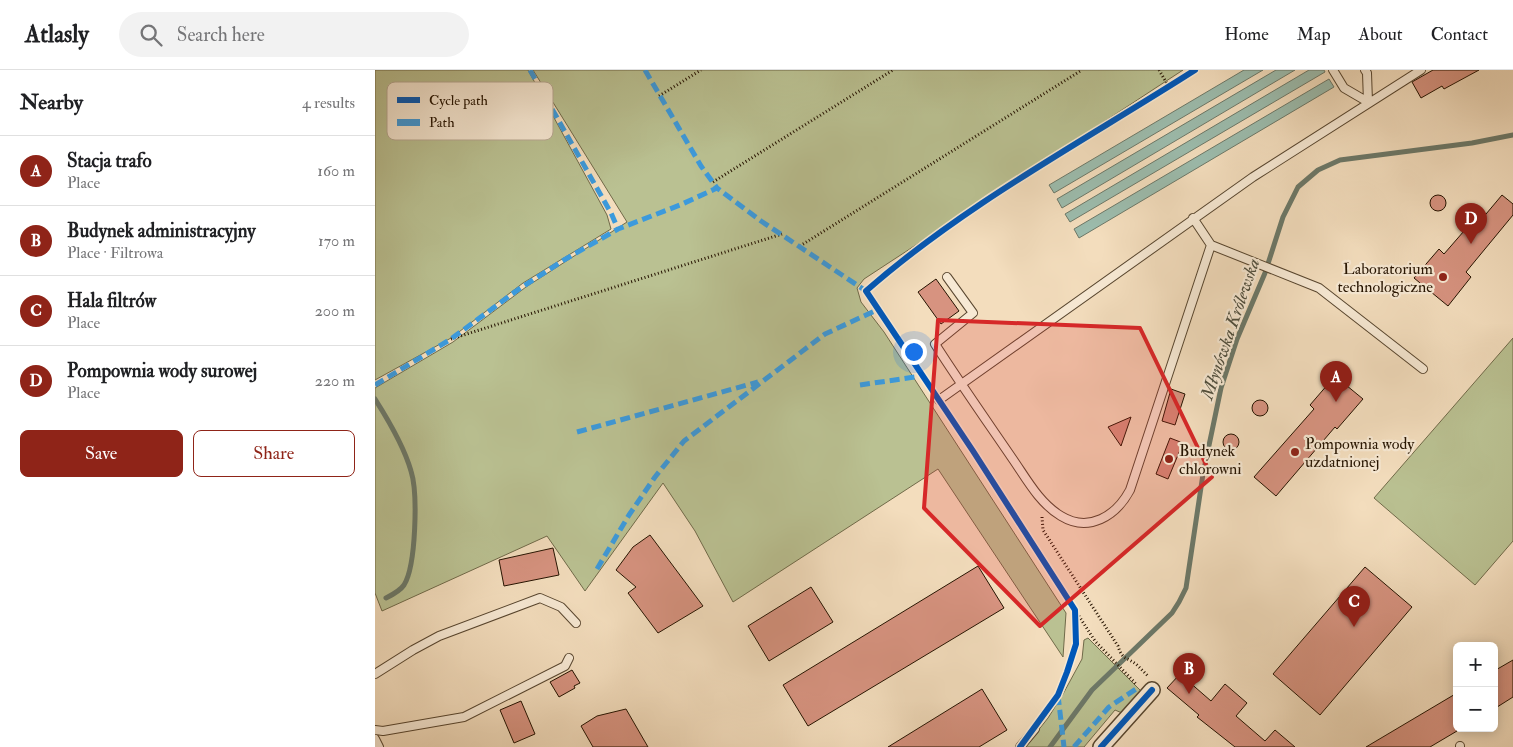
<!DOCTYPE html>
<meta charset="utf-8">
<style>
body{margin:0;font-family:"IM FELL Double Pica",serif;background:#f2f2f2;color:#202124}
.controls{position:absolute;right:15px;bottom:15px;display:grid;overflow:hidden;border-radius:8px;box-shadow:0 2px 12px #0003}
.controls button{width:45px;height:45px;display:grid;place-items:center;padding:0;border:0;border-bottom:1px solid #e0e0e0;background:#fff;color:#202124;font:25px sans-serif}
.you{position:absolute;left:538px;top:281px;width:18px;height:18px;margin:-12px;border:4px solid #fff;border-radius:50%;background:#1a73e8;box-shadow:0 0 0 8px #1a73e833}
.badge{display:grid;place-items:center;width:32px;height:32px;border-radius:50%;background:#8f2418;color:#fff;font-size:16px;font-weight:700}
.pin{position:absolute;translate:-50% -41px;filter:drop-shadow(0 1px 2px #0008)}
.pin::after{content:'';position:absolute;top:26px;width:18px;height:15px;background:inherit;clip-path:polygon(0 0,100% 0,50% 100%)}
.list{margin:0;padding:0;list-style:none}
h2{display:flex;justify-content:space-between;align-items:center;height:65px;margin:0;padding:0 20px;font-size:21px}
h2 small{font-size:16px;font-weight:400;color:#757577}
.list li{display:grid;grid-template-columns:32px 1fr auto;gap:15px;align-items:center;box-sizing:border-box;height:70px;padding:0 20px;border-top:1px solid #e0e0e0}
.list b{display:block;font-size:19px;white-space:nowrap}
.list p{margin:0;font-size:16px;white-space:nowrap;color:#757577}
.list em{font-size:16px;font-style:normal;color:#757577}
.actions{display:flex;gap:10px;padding:15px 20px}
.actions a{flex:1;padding:11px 0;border:1px solid #8f2418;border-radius:8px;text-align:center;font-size:18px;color:#8f2418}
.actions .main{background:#8f2418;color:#fff}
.icon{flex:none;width:28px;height:28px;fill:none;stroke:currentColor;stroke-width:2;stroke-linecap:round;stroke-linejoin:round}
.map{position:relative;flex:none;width:1138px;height:677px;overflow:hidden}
header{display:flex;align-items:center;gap:30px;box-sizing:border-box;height:70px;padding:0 25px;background:#fff;border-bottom:1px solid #e0e0e0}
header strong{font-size:24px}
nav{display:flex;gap:28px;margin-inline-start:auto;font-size:18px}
.search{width:350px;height:45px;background:#f2f2f2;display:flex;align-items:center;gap:12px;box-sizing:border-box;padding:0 18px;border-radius:28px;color:#757577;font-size:19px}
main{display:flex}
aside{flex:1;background:#fff}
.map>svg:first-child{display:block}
.green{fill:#bac192;stroke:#706a49}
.water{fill:#9cbcad;stroke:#6c7868}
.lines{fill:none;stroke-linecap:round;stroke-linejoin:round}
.stream{stroke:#6c7868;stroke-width:5}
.building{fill:#d79380;stroke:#251300}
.lane-casing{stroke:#58462f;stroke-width:10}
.street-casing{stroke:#58462f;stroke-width:18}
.path{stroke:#251300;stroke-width:3;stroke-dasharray:1 2.5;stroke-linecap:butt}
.lane{stroke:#f7e9d4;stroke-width:8}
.street{stroke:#f7e9d4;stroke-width:15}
.quiet{stroke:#3c9adc;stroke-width:5;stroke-dasharray:10 5;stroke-linecap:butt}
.cycleway-casing{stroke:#f7e9d4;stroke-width:9}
.cycleway{stroke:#0057b8;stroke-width:6}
.marked{fill:#d62828;fill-opacity:0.2;stroke:#d62828;stroke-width:4;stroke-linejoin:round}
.poi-dot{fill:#8f2418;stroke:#f7e9d4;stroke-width:2}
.labels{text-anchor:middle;stroke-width:4.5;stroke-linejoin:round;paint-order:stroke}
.poi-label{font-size:16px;fill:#251300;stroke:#f7e9d4;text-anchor:start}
.water-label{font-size:18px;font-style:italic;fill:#4f4e3d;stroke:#f7e9d4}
.key{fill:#f7e9d4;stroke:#b8a994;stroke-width:1}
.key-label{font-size:14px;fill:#251300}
</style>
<header>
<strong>Atlasly</strong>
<div class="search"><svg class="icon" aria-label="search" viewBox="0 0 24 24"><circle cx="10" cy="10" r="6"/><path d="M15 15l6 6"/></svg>Search here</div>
<nav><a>Home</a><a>Map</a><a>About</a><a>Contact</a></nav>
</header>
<main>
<aside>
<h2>Nearby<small>4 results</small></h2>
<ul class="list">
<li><span class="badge">A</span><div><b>Stacja trafo</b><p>Place</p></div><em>160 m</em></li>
<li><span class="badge">B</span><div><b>Budynek administracyjny</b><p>Place · Filtrowa</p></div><em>170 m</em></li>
<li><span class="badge">C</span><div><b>Hala filtrów</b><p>Place</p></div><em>200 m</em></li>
<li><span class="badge">D</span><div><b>Pompownia wody surowej</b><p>Place</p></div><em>220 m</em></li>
</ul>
<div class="actions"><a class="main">Save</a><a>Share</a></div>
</aside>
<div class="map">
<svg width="1138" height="677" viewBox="0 0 1138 677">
<rect width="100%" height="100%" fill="#f3ddbd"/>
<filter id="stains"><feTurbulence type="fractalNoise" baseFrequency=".004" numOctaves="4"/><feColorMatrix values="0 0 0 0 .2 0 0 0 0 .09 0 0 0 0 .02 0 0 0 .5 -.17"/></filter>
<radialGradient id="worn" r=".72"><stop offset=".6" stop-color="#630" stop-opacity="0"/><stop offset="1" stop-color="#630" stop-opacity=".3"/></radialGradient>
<path class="green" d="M0,0H153L232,145L236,159L148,213L76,268L0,310Z
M158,0H808L489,209L482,218L486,232L509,262L691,543L688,587L563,399L358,532L320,461L288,413L210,521L172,466L7,541L0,523V318L78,272L151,217L252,152Z
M1138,268V471L1100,515L999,428Z
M713,568L766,621L747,643L740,640L709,677H650L673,648L688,624L707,589L709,570Z"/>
<path class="water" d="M869,0H888L679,123L674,115Z
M901,0H920L687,138L682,129Z
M934,0H949L950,2L695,152L690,144Z
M954,9L959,17L704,168L699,159Z"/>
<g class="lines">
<path class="stream" d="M0,329C14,351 29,376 36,401C43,423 41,496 29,515C25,521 17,525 11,528
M675,677L717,620L797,543L804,532L811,518L828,404L846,318L862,269L890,203L908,147L923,117L943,100L965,90L1097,73L1138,65"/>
</g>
<path class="building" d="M1058,0H1104L1069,19L1067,16L1046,28L1037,12Z
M1127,125L1138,134V145L1091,202L1096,207L1073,236L1039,208L1064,179L1069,184L1102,146L1106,150Z
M1055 133a8 8 0 1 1 16 0a8 8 0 1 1-16 0Z
M561,209L584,241L566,254L543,222Z
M960,306L988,329L962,359L960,357L901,426L879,407L939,339L935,335Z
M796,319L810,324L800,355L787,351Z
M877 338a8 8 0 1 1 16 0a8 8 0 1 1-16 0Z
M756,347L746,376L733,357Z
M848 372a8 8 0 1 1 16 0a8 8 0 1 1-16 0Z
M795,368L808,373L793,409L781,404Z
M275,465L328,536L283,563L253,523L261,517L241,500L258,477Z
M178,478L184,505L129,516L124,490Z
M603,496L629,538L433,656L408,615Z
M990,497L1037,537L945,645L898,604Z
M436,517L458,552L394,591L373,556Z
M1138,590V627L1119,639V601Z
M197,600L205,613L199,616L200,618L184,627L175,612Z
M805,604L836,631L850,614L872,633L861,646L890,671L900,660L920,677H860L822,647L824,645L792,618Z
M607,619L632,660L604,677H513Z
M1082,623V661L1055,677H991Z
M146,631L160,664L139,673L125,640Z
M251,639L273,677H218L206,656L222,646Z"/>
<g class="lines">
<defs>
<path id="lane" d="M958,0L969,18L993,32
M990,0L992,3L993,32
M836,175L944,218L1048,299
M572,207L598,243L560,274C585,313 611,350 637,388C651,408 664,433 686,446C714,463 741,446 755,420L836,175L818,148
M564,330L878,107L1046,0
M0,604L38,580L64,566L165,528L186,537L201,553
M0,660L8,661L89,647L190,596L194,588
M0,669L4,677
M1085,676V677
M645,677L660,659"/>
<path id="street" d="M726,677L777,620"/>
</defs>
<use href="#lane" class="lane-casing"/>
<use href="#street" class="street-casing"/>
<path class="path" d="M784,0L794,17
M284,26L326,0
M338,112L518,0
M425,176L707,0
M76,269L407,164
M667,447L668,460L743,576C747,590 752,587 762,595C766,599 770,603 774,607
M700,540L720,571L762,615"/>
<use href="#lane" class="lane"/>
<use href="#street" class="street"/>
<path class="quiet" d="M155,0L236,143L243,159
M270,0L326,96L342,118
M0,315L76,269L144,219L189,190L243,159L305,135L342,118L386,151L491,221
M485,315L547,306
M202,362L383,312
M222,499L254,445L280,407L309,371L450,264L502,240
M683,625L689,677
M699,677L734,637L764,617"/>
<defs>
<path id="cycleway" d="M645,677L683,625L692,602L701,574L700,540L598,381L491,221C590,134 709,71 820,0
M726,677L777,620"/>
</defs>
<use href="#cycleway" class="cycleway-casing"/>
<use href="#cycleway" class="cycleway"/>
</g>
<path class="marked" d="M563,250L765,258L837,407L665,556L549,438Z"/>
<g class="poi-dot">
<circle cx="1068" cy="207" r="5"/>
<circle cx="920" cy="382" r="5"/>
<circle cx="794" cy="389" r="5"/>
</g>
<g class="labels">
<g class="poi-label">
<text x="1058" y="204" text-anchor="end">Laboratorium<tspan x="1058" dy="18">technologiczne</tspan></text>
<text x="930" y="379">Pompownia wody<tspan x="930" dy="18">uzdatnionej</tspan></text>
<text x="804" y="386">Budynek<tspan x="804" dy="18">chlorowni</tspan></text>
</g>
<g class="water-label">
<text transform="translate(855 259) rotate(-71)" y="6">Młynówka Królewska</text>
</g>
</g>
<rect x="12" y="12" width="166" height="58" rx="8" class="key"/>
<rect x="22" y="27" width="23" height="6" fill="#0057b8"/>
<rect x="22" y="49" width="23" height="7" fill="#3c9adc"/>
<g class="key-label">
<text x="54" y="35">Cycle path</text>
<text x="54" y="57">Path</text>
</g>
<rect width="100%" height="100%" filter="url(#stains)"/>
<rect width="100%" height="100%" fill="url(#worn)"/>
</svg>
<div class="controls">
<button>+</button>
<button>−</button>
</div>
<div class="you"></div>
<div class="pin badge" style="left:961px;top:332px">A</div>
<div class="pin badge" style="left:814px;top:624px">B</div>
<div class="pin badge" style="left:979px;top:557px">C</div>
<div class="pin badge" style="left:1096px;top:174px">D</div>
</div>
</main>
